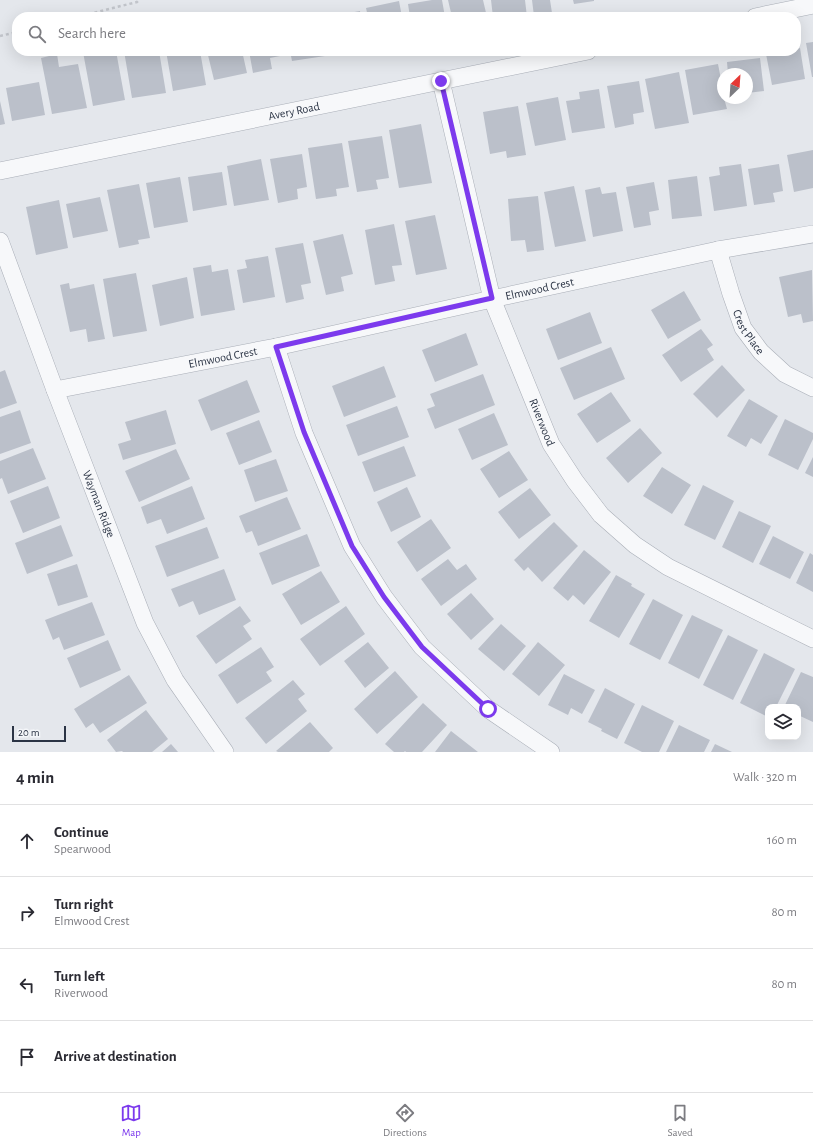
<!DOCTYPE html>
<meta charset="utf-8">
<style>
body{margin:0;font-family:"Alegreya Sans",sans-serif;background:#f2f2f3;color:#2b2b33}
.controls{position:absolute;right:12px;bottom:12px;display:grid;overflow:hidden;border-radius:8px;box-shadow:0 4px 16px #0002}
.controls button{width:36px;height:36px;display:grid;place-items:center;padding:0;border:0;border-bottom:1px solid #e1e1e2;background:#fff;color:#2b2b33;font:20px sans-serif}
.compass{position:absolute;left:717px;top:68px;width:36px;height:36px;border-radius:50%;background:#fff;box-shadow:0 4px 16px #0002;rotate:25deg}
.scale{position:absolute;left:12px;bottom:10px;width:54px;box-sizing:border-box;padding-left:4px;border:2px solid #2b3445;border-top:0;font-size:11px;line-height:14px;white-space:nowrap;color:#2b3445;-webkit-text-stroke:3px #f4f6f9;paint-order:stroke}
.stop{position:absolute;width:12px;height:12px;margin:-9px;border:3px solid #7c3aed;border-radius:50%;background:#fff}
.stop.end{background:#7c3aed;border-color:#fff;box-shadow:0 1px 4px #0008}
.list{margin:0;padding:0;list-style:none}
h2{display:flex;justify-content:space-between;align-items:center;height:52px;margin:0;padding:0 16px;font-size:17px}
h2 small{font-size:13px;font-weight:400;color:#7c7c81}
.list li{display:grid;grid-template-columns:26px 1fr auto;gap:12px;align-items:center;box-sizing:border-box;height:72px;padding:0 16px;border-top:1px solid #e1e1e2}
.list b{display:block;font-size:15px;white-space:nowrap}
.list p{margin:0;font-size:13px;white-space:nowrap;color:#7c7c81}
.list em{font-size:13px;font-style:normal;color:#7c7c81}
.icon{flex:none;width:22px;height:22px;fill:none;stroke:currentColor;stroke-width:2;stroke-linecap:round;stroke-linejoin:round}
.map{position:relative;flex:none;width:813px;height:752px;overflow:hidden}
.search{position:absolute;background:#fff;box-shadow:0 4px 16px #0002;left:12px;right:12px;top:12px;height:44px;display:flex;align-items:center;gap:10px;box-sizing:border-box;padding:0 14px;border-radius:16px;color:#7c7c81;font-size:15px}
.sheet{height:340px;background:#fff}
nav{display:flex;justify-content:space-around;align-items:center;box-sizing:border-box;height:56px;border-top:1px solid #e1e1e2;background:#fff;font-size:11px;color:#7c7c81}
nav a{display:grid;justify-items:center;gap:2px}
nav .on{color:#7c3aed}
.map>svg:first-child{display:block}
.building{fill:#bbc0ca}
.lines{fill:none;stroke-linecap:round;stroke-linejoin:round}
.street-casing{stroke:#a9aeb7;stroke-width:18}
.path{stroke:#c2c5cb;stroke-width:2.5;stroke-dasharray:3 3;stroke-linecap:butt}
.street{stroke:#f7f8fa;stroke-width:17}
.route{stroke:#7c3aed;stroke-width:5}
.labels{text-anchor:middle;stroke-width:3;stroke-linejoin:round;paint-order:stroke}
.street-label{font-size:12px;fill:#2b3445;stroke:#f4f6f9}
</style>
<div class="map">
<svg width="813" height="752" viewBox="0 0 813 752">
<rect width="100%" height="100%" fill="#e4e7ec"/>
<path class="building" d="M432,0H442L445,17H410L408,4Z
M448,0H483L487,17H452Z
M491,0H525L527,17H493Z
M532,0H550L552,13L534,16Z
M573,0H594V1L574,4Z
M399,1L402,17H368L366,8Z
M360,11L361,17H332V16Z
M813,42V77H812L806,43Z
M800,48L805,79L772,85L766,54L785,51H796V49Z
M88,51H116L125,100L93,106L83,52Z
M124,51H159L166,93L132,98Z
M166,51H200L206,85L173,91Z
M207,51H242L247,73L214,80Z
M249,51H284L285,55L270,58L272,69L253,73Z
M290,51H324L325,56L292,61Z
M333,51H352V52L334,55Z
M57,54L59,67L78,64L87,108L52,114L41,58Z
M760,58L764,91L747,93V74H728L727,62Z
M718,64L723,90V98H724L727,109L693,115L685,70Z
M679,72L689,123L655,129L645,79Z
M639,81L644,112L633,114L634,124L615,128L607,86Z
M39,82L45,115L12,121L6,88Z
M599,89L605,128L572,133L566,101L580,99L579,92Z
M558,97L566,140L535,146L526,103Z
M0,101L5,124L0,125Z
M518,106L526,155L507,158L506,151L490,154L483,112Z
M421,124L432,183L399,188L389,130Z
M382,136L389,178L376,180L378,189L357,192L348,141Z
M342,143L349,187L336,189L337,196L316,199L308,148Z
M813,150V188L794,192L787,155Z
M302,154L307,187L297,189L298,199L278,203L270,159Z
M261,159L269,200L234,206L227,166Z
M741,164L747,206L714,211L709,177L720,175L719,167Z
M779,164L783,191L773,193L775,202L754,205L748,169Z
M222,172L227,205L193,211L188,177Z
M697,176L702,216L672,219L668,180Z
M180,177L188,222L154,228L146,183Z
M654,182L659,210L649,212L651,225L634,228L626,187Z
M139,184L150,238L138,240L139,244L119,248L107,190Z
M574,186L586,241L555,247L544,192Z
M600,187L602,194L616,192L623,231L593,237L585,190Z
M538,196L544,250L527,252L525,240L511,241L508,199Z
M100,197L108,231L73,238L66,204Z
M59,200L68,248L36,255L26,207Z
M435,215L447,269L416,275L405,221Z
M394,224L402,265L392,266L395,281L375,285L365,230Z
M343,234L353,274L341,277L344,291L326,295L313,241Z
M303,243L311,283L301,285L304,299L286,303L275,248Z
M268,256L275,297L243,303L237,270L247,268L245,260Z
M211,265L212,272L228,269L235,310L201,316L193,268Z
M812,270L813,321L803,323L801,314L788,317L779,277Z
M136,273L147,331L113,337L103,279Z
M187,277L194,318L160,326L152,285Z
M69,283L70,289L94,284L105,339L88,342L86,329L70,332L60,285Z
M684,291L701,320L668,339L651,310Z
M590,312L602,343L558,360L546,329Z
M701,329L713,345L707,349L714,360L681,382L662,355Z
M466,333L478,365L435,382L422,350Z
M611,347L625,379L574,400L560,368Z
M722,365L745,390L717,418L693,394Z
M384,366L396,397L344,417L332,386Z
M5,370L17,403L0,409V372Z
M483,374L495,405L435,429L427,409L435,406L430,394Z
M247,380L260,412L211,431L198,400Z
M611,392L631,421L597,443L577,414Z
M749,399L778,416L761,444L751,438L746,447L727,436Z
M397,406L409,437L358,456L346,425Z
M20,410L31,443L0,454V417Z
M166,410L176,444L123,460L118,444L131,440L125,422Z
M494,413L508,445L472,460L458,429Z
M785,419L813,433V439L798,470L768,455Z
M259,420L272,452L239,465L226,433Z
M640,428L662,453L628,483L606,458Z
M404,446L416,476L374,492L362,462Z
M33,448L46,479L8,494L2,478L0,479V461Z
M176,449L190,479L139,502L125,471Z
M509,451L528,480L499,498L480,469Z
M813,457V477L805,473Z
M276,459L288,491L255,502L244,470Z
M662,467L691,485L672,514L643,496Z
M703,485L734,501L715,540L684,525Z
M48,486L60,518L23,533L10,501Z
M192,486L205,519L167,534L161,519L147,524L141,507Z
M407,487L421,517L391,532L377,502Z
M530,488L551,515L519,539L498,512Z
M287,497L301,529L258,546L252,531L246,533L239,516Z
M739,511L771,526L753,563L722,547Z
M431,519L451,548L417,572L397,542Z
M554,522L578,546L542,582L528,567L524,571L514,560Z
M61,525L73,556L27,574L15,543Z
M207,527L219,558L167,577L155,546Z
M307,534L320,566L272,585L259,553Z
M773,536L804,552L790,579L759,564Z
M584,550L611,572L584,605L573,595L568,601L553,588Z
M810,553L813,555V592L796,583Z
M448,559L457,570L466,564L477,579L441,606L421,579Z
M77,564L88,597L58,606L47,574Z
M224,569L236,600L199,615L193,601L179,607L171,589Z
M321,571L340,602L301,625L282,594Z
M616,575L632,584L631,586L645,594L619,638L589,621Z
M471,593L494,619L471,640L447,614Z
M653,599L683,615L660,660L629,644Z
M92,602L105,635L64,650L59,637L53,640L45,620Z
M240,606L251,621L243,626L252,639L216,664L196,636Z
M346,606L365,634L320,666L300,639Z
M692,615L723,630L699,679L668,663Z
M501,624L526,646L504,671L478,649Z
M728,635L758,650L733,700L703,685Z
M108,640L121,670L80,688L67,658Z
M368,642L389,668L365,688L344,661Z
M538,642L565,665L539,696L512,674Z
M261,647L274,667L266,672L272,681L237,704L218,675Z
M764,653L795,669L776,707H768V717L740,703Z
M395,671L418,697L377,734L354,709Z
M801,672L813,677V722L798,715V707H784Z
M564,674L595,690L582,714L571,708L568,715L548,705Z
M129,675L147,703L100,733L93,723L86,728L74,709Z
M293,680L305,694L298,699L307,711L266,744L245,718Z
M605,688L635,704L617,739L601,731L602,729L588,722Z
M423,703L447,725L422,752H406L405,751L404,752H394L385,744Z
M642,705L674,721L659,752H642L624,743Z
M146,710L168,739L152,752H123L122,751L116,752L107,740Z
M310,722L333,748L329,752H278L276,751Z
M679,725L710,740L704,752H666Z
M451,731L478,752H435Z
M171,744L178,752H162Z
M715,744L732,752H711Z"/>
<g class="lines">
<defs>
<g id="street">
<path d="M755,17L813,5"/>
<path id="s1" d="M441,81L492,299L551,444L575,481L601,515L635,545L668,567L813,639"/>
<path id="s2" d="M0,171L588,51"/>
<path id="s3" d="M0,241L55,390L145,623L175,680L225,752"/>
<path id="s4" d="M718,250L731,294L743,328L761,352L785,374L813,388"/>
<path d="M276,347L304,433L352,546L384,597L422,647L488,709L551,752"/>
<path id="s5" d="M55,390L276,347L492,299L718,250L813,234"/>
</g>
</defs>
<use href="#street" class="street-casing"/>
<path class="path" d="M77,17L137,2L139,0
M0,36L17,32"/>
<use href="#street" class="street"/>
</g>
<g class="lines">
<path class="route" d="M441,81L492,298L276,347L304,432L352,546L384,597L422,647L488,709"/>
</g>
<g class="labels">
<g class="street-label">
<text dy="4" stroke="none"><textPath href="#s2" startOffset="300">Avery Road</textPath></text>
<text dy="4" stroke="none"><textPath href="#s5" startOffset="495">Elmwood Crest</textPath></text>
<text dy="4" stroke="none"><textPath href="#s4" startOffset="88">Crest Place</textPath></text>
<text dy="4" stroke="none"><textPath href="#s5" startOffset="171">Elmwood Crest</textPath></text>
<text dy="4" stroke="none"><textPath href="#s1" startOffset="357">Riverwood</textPath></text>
<text dy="4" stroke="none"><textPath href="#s3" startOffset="281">Wayman Ridge</textPath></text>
</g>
</g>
</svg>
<div class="controls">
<button><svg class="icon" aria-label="layers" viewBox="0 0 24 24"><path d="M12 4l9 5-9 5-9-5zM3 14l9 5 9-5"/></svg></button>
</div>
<svg class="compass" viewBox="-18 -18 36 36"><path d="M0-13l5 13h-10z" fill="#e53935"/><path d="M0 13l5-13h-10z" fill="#7c7c81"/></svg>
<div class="scale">20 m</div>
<div class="stop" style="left:488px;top:709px"></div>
<div class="stop end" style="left:441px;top:81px"></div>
<div class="search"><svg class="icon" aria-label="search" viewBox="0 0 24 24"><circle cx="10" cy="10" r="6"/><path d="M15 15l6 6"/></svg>Search here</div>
</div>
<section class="sheet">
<h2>4 min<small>Walk · 320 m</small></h2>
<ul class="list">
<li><svg class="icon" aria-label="ahead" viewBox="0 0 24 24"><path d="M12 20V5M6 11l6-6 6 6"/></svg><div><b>Continue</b><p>Spearwood</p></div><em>160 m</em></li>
<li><svg class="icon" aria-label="right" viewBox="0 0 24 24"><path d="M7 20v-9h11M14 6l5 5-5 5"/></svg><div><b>Turn right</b><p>Elmwood Crest</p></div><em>80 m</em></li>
<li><svg class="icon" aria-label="left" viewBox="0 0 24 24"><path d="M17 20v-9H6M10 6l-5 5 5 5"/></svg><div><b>Turn left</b><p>Riverwood</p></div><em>80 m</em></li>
<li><svg class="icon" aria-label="arrive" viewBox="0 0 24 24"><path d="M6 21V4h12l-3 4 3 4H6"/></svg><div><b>Arrive at destination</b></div></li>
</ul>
</section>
<nav>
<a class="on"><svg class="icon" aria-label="map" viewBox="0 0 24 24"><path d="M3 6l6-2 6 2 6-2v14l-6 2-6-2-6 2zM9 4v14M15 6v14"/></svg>Map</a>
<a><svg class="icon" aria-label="directions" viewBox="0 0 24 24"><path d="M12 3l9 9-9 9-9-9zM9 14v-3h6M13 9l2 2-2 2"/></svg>Directions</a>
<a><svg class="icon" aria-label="saved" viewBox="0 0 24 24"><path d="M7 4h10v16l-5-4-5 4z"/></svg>Saved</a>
</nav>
